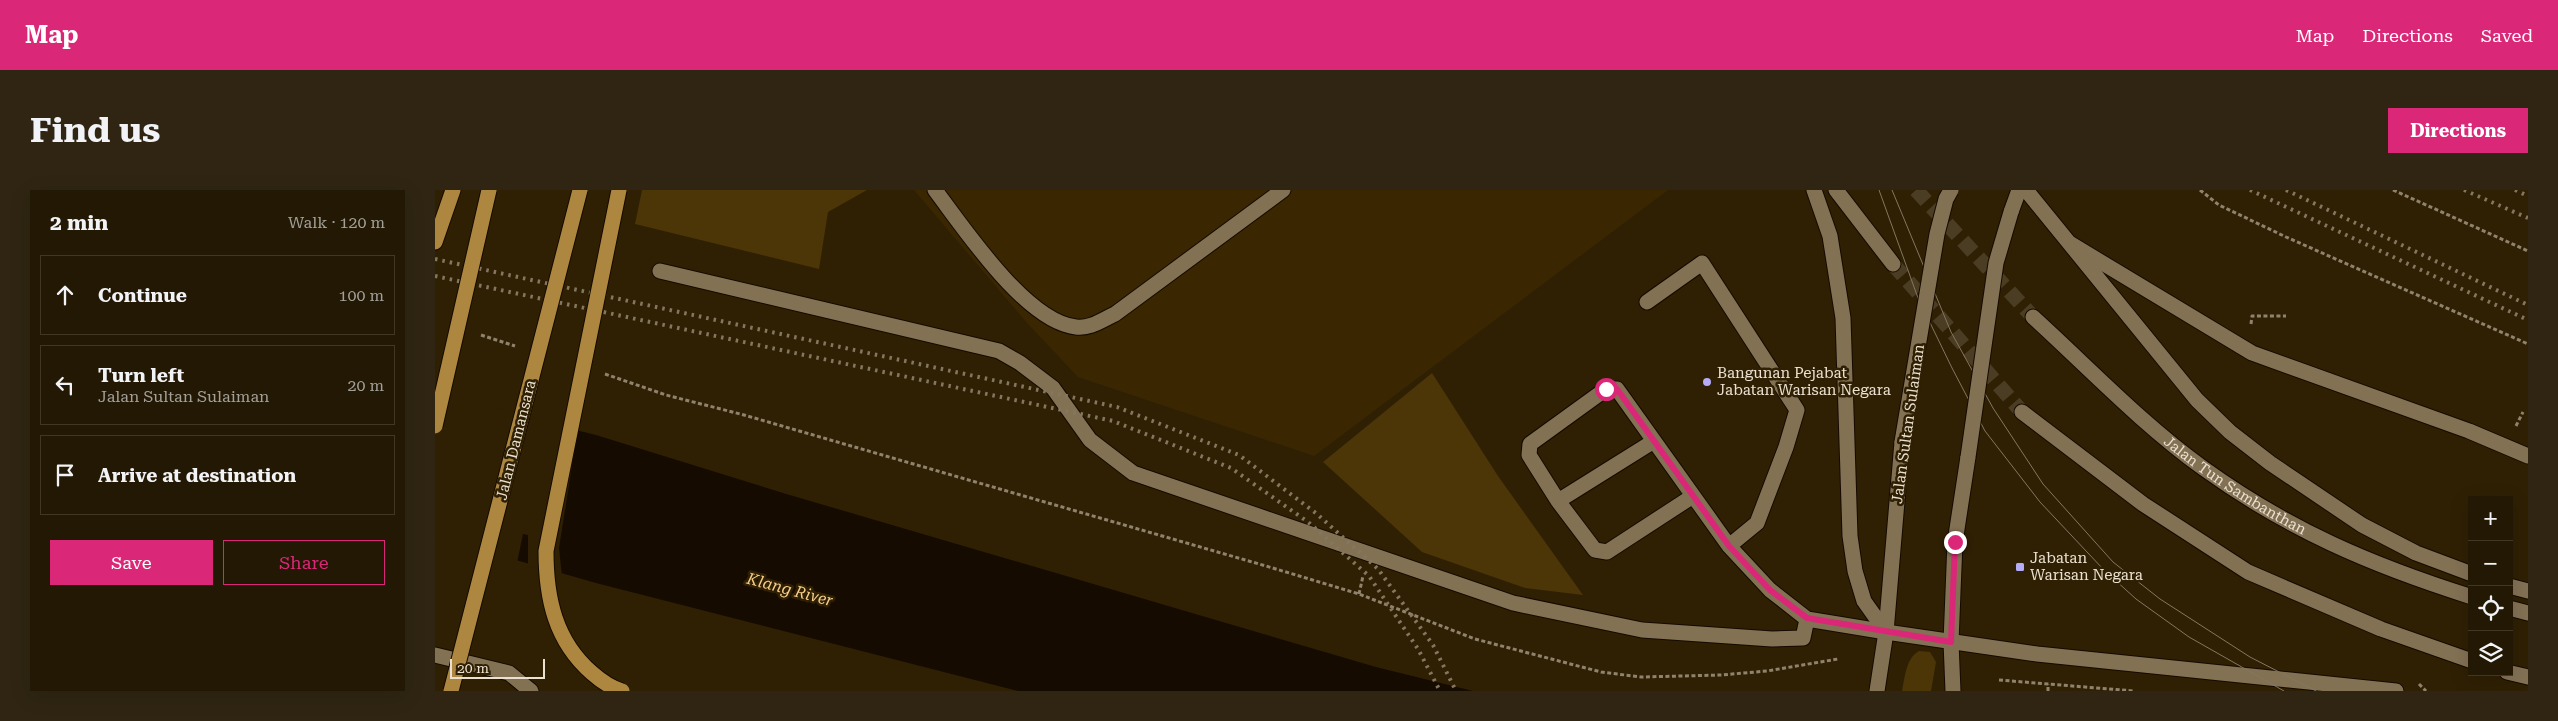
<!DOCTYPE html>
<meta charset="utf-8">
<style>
body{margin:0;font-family:"Roboto Serif",serif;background:#2f2512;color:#f1f3f6}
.controls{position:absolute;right:15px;bottom:15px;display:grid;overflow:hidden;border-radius:0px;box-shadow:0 5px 20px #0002}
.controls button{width:45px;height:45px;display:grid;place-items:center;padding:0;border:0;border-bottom:1px solid #403725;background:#231803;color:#f1f3f6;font:25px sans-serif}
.scale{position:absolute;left:15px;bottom:12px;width:95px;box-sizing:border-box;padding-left:5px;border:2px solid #ebe1d1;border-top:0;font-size:14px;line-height:18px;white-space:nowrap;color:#ebe1d1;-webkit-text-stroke:4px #2f2004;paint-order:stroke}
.stop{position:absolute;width:15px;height:15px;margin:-11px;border:4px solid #db2777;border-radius:50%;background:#fff}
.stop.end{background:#db2777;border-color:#fff;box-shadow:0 1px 5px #0008}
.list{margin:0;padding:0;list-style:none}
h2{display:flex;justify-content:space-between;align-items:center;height:65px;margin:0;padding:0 20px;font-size:21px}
h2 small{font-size:16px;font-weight:400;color:#a3a09a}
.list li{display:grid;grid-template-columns:32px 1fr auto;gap:15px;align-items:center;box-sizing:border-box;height:80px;margin:0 10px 10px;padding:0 10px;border:1px solid #403725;border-radius:0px}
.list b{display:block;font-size:19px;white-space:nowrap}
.list p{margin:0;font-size:16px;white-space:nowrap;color:#a3a09a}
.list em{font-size:16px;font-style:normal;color:#a3a09a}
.actions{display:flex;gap:10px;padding:15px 20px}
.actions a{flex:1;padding:11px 0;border:1px solid #db2777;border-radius:0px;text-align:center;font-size:18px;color:#db2777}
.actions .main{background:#db2777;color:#fff}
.icon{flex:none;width:28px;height:28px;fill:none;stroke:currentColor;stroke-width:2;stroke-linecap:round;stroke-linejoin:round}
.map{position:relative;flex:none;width:2093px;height:501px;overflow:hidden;border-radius:0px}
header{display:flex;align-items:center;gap:30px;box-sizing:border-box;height:70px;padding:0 25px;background:#db2777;color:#fff}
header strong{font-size:24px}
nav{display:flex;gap:28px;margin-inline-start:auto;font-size:18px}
.intro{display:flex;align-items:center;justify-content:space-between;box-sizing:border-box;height:120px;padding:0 30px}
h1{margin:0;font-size:35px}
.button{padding:12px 22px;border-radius:0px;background:#db2777;color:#fff;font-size:18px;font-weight:700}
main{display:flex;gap:30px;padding:0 30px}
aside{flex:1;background:#231803;border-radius:0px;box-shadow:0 5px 20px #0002}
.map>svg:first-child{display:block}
.built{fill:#3a2702}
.green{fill:#4c3507}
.water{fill:#160b00}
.pier{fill:#2f2004}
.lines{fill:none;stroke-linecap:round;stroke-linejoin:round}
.secondary-tunnel{stroke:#4b3d23;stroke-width:15;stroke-dasharray:15 8;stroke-linecap:butt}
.lane-casing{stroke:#150a00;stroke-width:17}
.secondary-casing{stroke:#150a00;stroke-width:17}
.primary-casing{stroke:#150a00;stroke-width:17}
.path{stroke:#90836d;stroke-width:3;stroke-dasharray:4 2.5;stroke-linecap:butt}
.lane{stroke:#837154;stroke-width:15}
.secondary{stroke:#837154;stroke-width:15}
.primary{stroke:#ad8740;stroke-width:15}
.tram{stroke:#847760;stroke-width:1}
.rail{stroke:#847760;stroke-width:4;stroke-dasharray:2.5 5;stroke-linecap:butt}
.secondary-bridge-casing{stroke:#150a00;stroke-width:17;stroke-linecap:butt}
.primary-bridge-casing{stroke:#150a00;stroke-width:17;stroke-linecap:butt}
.secondary-bridge{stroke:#837154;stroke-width:15}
.primary-bridge{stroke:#ad8740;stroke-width:15}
.route{stroke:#db2777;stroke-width:6}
.poi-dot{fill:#b5acf8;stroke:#2f2004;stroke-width:2}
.labels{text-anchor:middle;stroke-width:5;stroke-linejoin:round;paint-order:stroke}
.poi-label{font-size:15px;fill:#ebe1d1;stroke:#2f2004;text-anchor:start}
.street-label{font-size:15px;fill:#ebe1d1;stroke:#2f2004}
.water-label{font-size:16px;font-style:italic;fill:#f8ce89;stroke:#2f2004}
</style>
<header>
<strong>Map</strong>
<nav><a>Map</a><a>Directions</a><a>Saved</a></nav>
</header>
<div class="intro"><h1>Find us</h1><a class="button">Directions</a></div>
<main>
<aside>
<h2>2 min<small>Walk · 120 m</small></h2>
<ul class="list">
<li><svg class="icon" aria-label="ahead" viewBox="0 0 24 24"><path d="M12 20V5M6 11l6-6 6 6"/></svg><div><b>Continue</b></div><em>100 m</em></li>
<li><svg class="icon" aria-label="left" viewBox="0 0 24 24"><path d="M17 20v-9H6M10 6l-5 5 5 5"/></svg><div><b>Turn left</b><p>Jalan Sultan Sulaiman</p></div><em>20 m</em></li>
<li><svg class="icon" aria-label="arrive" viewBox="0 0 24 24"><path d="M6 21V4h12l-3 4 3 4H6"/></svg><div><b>Arrive at destination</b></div></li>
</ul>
<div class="actions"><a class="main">Save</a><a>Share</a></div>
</aside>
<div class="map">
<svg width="2093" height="501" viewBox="0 0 2093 501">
<rect width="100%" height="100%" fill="#2f2004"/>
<path class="built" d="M479,0H1233L879,266L643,187L593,134Z"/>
<path class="green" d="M207,0H432L393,22L384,79L200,34Z
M997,183L1063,286L1148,405L1090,398L987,362L888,272Z
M1484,461L1495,462L1501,472L1496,501H1467C1470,487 1471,468 1484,461Z"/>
<path class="water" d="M0,205L161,245L348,303L941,477L1038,501H583L161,393L0,347Z"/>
<path class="pier" d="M0,203L143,238L124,358L127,386L93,376V345L88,344L82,373L0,350Z"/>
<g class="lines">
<path class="secondary-tunnel" d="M1481,0L1598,127
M1458,74L1587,222"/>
<defs>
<path id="lane" d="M500,0C529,38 591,132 641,137C655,139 667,130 680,124L848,0
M1636,54L1817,163L2034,241L2093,266
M225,81L564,161L585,173L618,198L655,250L698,283L1078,413L1207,440L1337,449L1368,448L1372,429
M1212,112L1267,73L1362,220L1351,257L1322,333L1294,356
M1258,306L1172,362L1160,360L1123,311L1094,265L1095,254L1171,199H1182L1294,356L1335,400L1372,429L1451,442
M1123,311L1219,251
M0,465L74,483L96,501"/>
<g id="secondary">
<path d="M1379,0L1395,46L1408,128L1415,346L1420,381L1429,411L1451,442L1602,464L1961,501"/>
<path d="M1401,0L1458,74"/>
<path d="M1591,0L1762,210L1795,242L1835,273L1927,335L1981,363L2037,384"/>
<path d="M1576,22L1584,0"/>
<path id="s1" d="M1598,127C1654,178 1707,234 1768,278C1854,340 1936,375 2037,407"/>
<path d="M1587,222L1708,314L1813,382L1946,439L2037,471"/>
<path d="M2074,396L2093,401"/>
<path d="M2074,418L2093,423"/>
<path d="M2072,482L2093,487"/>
<path d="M1442,501L1451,442L1467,252"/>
<path d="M1518,501L1516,452L1520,352L1533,267"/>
</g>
<path id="primary" d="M0,52L18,0"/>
</defs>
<use href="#lane" class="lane-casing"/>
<use href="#secondary" class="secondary-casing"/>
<use href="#primary" class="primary-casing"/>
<path class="path" d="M1765,0L1784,15L1851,47L2093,154
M1958,0L2093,61
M1816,134L1817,126H1851
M46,145L80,156
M170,184L231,205L309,225L831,376L924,404L1040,449L1166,482L1206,487L1286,485L1332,481L1403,469
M2081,236L2088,222
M924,404L928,386
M1564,490L1699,501
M1984,494L1991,501
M1613,501V494"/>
<use href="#lane" class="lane"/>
<use href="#secondary" class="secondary"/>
<use href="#primary" class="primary"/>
<path class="tram" d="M1444,0L1483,108L1517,178L1550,241L1605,312L1668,379L1701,409L1754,447L1849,501
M1457,0L1516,142L1558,218L1608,294L1678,372L1725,409L1815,467L1881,501"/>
<path class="rail" d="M1815,0L2093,130
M1851,0L2093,115
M2029,0L2093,28
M2080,0L2093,6
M0,69L682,217L804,265L882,324L943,379L998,455L1021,501
M0,86L678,231L796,278L873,332L934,386L983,459L1005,501"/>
<defs>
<path id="secondary-bridge" d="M1467,252L1502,44L1511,9L1516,0
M1533,267L1561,73L1576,22"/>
<path id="primary-bridge" d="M184,0L111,361C111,408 120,451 157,483C165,490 176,498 187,501
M0,236L54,0
M16,501L145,0"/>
</defs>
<use href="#secondary-bridge" class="secondary-bridge-casing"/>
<use href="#primary-bridge" class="primary-bridge-casing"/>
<use href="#secondary-bridge" class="secondary-bridge"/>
<use href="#primary-bridge" class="primary-bridge"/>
</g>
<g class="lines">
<path class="route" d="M1171,199H1182L1294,356L1335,400L1372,428L1516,452L1520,352"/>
</g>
<g class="poi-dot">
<circle cx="1272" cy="192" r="5"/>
<rect x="1580" y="372" width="10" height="10" rx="2.5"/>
</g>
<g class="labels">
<g class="poi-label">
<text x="1282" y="188">Bangunan Pejabat<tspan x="1282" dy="17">Jabatan Warisan Negara</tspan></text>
<text x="1595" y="373">Jabatan<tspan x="1595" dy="17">Warisan Negara</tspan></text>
</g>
<g class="street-label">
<text transform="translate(1473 234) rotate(-82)" y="5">Jalan Sultan Sulaiman</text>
<text transform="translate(81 250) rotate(-76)" y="5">Jalan Damansara</text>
<text dy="5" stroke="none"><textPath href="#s1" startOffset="264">Jalan Tun Sambanthan</textPath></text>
</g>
<g class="water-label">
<text transform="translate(355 399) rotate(15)" y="6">Klang River</text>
</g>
</g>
</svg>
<div class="controls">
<button>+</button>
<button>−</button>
<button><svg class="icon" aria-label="locate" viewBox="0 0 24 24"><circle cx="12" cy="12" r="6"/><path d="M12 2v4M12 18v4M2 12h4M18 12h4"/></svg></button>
<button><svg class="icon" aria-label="layers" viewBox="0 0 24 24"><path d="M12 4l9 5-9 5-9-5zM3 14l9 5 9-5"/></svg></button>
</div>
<div class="scale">20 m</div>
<div class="stop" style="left:1171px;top:199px"></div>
<div class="stop end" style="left:1520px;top:352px"></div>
</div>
</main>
